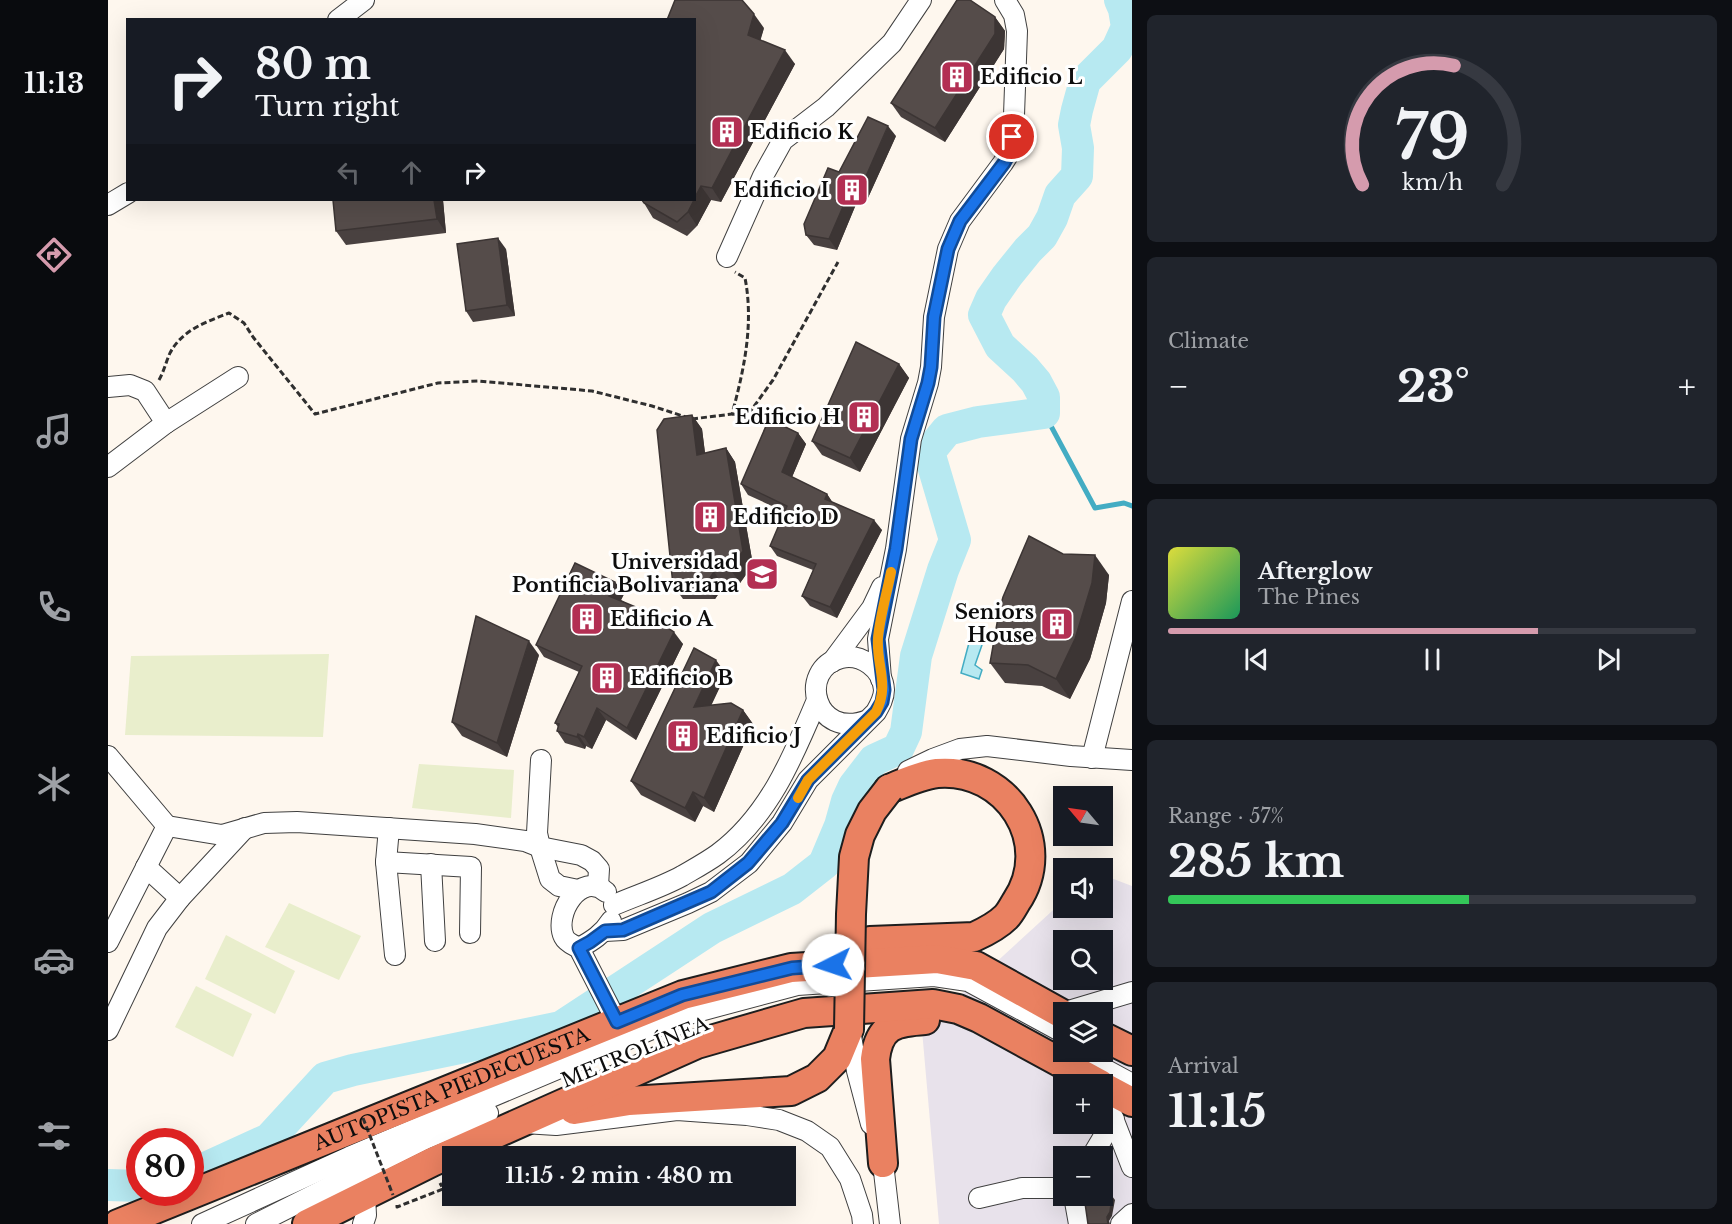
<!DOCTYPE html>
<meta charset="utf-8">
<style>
:root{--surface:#171b24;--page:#20242c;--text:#f1f3f6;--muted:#9ea1a6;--line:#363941;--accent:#d59bad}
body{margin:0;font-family:"Libre Baskerville",serif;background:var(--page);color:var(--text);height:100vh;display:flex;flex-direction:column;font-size:22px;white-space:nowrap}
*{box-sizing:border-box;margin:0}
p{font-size:20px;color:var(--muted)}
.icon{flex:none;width:33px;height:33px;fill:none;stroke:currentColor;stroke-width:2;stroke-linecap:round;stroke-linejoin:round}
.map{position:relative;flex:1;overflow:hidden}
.drawer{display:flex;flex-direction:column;gap:15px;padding:15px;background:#0d0f14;width:600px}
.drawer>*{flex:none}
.top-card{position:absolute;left:18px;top:18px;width:570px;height:183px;border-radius:0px;box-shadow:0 6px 24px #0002;background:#171b24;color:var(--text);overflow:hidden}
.needle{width:39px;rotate:299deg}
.controls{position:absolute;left:945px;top:786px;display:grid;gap:12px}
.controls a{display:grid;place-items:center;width:60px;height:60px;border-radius:0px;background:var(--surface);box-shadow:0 6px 24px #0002;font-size:30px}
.speed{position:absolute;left:18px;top:1128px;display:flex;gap:12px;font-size:30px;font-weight:700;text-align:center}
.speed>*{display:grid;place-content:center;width:78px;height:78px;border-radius:50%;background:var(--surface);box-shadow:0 6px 24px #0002;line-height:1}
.speed .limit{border:9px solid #d22;background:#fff;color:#111}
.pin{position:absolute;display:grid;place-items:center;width:51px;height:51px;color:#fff;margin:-26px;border:3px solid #fff;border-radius:50%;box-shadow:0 2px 6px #0007}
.me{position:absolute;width:66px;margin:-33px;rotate:266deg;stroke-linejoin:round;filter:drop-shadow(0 0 4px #0008)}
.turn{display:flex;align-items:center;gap:21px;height:126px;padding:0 30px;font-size:27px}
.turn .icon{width:78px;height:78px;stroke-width:2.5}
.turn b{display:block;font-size:42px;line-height:51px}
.lanes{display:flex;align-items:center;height:57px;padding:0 30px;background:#0003;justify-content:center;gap:30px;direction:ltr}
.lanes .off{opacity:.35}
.big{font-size:45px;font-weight:700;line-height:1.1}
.drawer .widget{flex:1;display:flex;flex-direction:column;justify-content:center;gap:9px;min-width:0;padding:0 21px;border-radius:9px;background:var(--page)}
.drawer .dial{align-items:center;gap:0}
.dial svg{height:156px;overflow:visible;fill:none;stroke:var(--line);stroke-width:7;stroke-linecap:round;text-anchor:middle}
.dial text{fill:var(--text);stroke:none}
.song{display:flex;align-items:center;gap:18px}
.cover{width:72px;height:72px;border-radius:9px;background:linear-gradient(135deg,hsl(60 70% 55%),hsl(150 70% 35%))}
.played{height:6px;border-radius:3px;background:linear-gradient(90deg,var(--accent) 70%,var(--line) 70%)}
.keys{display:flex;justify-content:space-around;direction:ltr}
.heat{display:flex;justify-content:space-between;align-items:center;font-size:33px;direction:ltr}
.charge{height:9px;border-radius:4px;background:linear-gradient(90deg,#34c759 57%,var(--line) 0)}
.trip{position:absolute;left:334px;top:1146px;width:354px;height:60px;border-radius:0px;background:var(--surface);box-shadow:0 6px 24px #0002;font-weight:700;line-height:60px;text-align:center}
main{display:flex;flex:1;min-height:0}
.dock{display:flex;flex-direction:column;width:108px;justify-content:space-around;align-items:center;background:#090b0e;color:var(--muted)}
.dock .icon{width:42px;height:42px}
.dock .active{color:var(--accent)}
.dock b{font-size:27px;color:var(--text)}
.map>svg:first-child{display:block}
.industrial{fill:#e8e2eb;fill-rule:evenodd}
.pitch{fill:#e9eecc}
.water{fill:#b7e9f1;stroke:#43acc3;stroke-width:1.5}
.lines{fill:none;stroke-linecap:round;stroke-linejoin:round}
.stream{stroke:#43acc3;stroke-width:5}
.river{stroke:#b7e9f1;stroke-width:32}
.minor-casing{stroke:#404040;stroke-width:22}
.highway-casing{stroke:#1e1e1e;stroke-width:32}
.path{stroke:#2f2f2f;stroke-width:3;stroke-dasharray:6 3;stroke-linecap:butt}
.minor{stroke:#fff;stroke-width:20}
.highway{stroke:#ea8161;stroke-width:28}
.highway-bridge-casing{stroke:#1e1e1e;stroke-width:32;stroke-linecap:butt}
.path-bridge{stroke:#2f2f2f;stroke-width:3;stroke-dasharray:6 3;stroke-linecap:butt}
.highway-bridge{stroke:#ea8161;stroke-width:28}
.wall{fill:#494140}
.shaded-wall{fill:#3c3534}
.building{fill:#554c4a;stroke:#3c3534;stroke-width:1.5}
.route-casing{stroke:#114b97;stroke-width:15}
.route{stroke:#1a73e8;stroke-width:10}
.slow{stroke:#f59e0b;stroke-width:10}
.labels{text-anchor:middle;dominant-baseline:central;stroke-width:6;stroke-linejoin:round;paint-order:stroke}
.poi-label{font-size:20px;font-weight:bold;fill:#0d0d0d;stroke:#fff;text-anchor:start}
.street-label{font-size:20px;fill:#0d0d0d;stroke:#fff}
</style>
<main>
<nav class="dock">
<b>11:13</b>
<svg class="icon active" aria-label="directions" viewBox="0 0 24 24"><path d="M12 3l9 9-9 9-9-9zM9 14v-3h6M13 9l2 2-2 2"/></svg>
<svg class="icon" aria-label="music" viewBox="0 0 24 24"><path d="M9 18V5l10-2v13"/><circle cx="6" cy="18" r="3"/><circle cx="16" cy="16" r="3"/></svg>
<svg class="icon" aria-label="phone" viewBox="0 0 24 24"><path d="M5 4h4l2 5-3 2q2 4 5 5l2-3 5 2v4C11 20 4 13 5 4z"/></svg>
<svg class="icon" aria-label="climate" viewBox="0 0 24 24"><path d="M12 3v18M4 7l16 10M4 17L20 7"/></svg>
<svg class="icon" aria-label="car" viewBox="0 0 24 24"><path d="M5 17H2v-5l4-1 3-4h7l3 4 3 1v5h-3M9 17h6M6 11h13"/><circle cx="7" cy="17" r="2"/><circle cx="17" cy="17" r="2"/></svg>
<svg class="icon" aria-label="filters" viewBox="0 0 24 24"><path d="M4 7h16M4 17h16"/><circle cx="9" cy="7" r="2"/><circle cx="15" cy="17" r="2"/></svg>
</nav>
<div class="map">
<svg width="1024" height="1224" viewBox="0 0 1024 1224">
<rect width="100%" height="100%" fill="#fef7ee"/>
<!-- industrial -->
<path class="industrial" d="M995,875L1024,886V1224H831L814,1030L955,901L956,908H994ZM956,940H994V980H956ZM956,1012H994V1052H956ZM956,1084H994V1124H956ZM956,1156H994V1196H956Z"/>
<!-- pitch -->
<g class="pitch">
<path d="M221,654L215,737L17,735L23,656Z"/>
<path d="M311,764L406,770L403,818L304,808Z"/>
<path d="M181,903L253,936L231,980L157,947Z"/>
<path d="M118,935L187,971L167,1014L97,979Z"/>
<path d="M88,986L144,1014L125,1057L67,1027Z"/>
</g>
<!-- water -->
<path class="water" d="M862,639L875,642L867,665L874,670L871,679L853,673Z"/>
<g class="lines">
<!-- stream -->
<path class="stream" d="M936,413L987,508L1016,503L1024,506"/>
<!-- river -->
<g class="river">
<path d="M82,1175L161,1139L217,1078L245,1070L453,1027L604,928L684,889L716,864L732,826L739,801L746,786L766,760L790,749L798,732L808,656L835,570L847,540L821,452L839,430L870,422L936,413V397L928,382L917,369L892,346L876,315L883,299L899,276L920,250L934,236L944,218L952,195L969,176L970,148L966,125L969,110L977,81L1009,49L1019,27L1016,9L1012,0"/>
<path d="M0,1185L32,1186"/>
</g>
<!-- minor casing -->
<g class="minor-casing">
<g id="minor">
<path d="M230,20L256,0"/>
<path d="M0,205L20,193"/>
<path d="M619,257L655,176L675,140L718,107L784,43L813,0"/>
<path d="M0,387L22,385L37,391L58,423L0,467"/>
<path d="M58,423L130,377"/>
<path d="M724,662L764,608L774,587"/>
<path d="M773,679L770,639L788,549L803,439L820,383L823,367L826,317L840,249L852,221L895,163L902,152L906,115L909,31L906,15L897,0"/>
<path d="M0,756L59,826L0,942"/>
<path d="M984,758L1024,601"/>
<path d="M433,760L429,833L432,847L442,879L451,886L470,890"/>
<path d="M800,771L825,759L852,749L879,746L963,756L1024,760"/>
<path d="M59,826L114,835L156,823L189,822L367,834L417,841L432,847L473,855L484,861L491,869L490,886"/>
<path d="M281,828L278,862L287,955"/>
<path d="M278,862L363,867L362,933"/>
<path d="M323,864L327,941"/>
<path d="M38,867L72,898"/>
<path d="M498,892C473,870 445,914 456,937C459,943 466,945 471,948L509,1022"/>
<path d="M506,905C529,895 552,888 574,876C586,869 599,862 610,854C661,816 685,757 709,700"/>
<path d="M497,931L515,930L580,903L603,892L641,863L674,823L700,780L768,712C772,705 776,698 776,690C775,669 753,653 733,658C689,669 706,741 760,720"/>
<path d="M471,948C484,941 495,934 503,921"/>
<path d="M957,1012L1024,992"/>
<path d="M0,1030L49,928L72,898L137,828"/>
<path d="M742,1030L749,1071L763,1124"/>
<path d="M965,1052L1024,1084"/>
<path d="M994,1090L1024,1167"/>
<path d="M416,1123L448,1125L569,1110L639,1115L671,1120L699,1131L722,1147L742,1179L754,1215L755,1224"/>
<path d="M772,1152L775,1163L782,1224"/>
<path d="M984,1156L1006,1119"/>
<path d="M966,1196L971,1224"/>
<path d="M871,1198L914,1188H956"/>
<path d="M94,1224L241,1157L577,1015L689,985L826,976L860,981L956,1033"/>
<path d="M148,1224L317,1139L380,1113"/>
<path d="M255,1224L258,1215L257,1195"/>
<path d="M1013,1224L1024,1214"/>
</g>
</g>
<!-- highway casing -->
<g class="highway-casing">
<g id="highway">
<path d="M720,954L762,941L866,937C877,932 889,926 898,917C902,913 905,907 908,902C948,843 899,767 829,773C812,775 796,783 781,789"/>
<path d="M994,1036L1024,1051"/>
<path d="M994,1086L1024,1102"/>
<path d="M466,1110L521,1101L683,1091L709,1078L729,1058L741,1029"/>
<path d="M775,1163L767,1059C771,1025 787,1022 817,1020"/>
<path id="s1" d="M10,1224L575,995L683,968L829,959L868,966L956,1015"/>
<path d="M199,1224L324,1162L589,1044L696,1013L825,1004L850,1009L871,1018L992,1084"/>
</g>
</g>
<!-- path -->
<g class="path">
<path d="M51,380C56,371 58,362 62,353C74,330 98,322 121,313L136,323L145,337L207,414L330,383L370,381L484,391L544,406L584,419L624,414C636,370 646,324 637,278L627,272"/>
<path d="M624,414L639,416L665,380L730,262"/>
<path d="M289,1205V1207L335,1189L332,1183"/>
</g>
<!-- minor -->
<use href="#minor" class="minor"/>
<!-- highway -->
<use href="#highway" class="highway"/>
<!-- highway-bridge casing -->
<g class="highway-bridge-casing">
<path id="highway-bridge" d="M741,1029L743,914L746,857L752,835L764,811L781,789"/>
</g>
<!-- path-bridge -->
<path class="path-bridge" d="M255,1118L285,1195"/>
<!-- highway-bridge -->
<use href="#highway-bridge" class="highway-bridge"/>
</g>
<!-- wall -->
<g class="wall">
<path d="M887,17L897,31L896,49L837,142L793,117L783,103Z"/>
<path d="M656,28L652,40L687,64L613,202L603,200L589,226L579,236L545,218L536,203Z"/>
<path d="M788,136L759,200L751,197L729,250L706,245L698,235L731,172Z"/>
<path d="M335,200L338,233L238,245L228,231Z"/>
<path d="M398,249L407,316L365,322L358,311Z"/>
<path d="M791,364L801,378L752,472L714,455L704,441Z"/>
<path d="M584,415L594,429L597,453L618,448L627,462L645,565L632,583L616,586L607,599H575L565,585Z"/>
<path d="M690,433L698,444L684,477L719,494L725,503L774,530L729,618L702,606L694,596L705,570L669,556L662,546L677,512L640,495L633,484Z"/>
<path d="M955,554L1001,575L998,603L982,659L962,699L934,686L897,683L882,663Z"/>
<path d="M507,582L516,594L513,600L538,614L575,644L528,740L498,720L484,749L478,746L477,749L457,743L449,731L450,727L447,723L471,672L436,657L428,645Z"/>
<path d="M431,655L399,757L354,736L344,722Z"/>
<path d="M618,674L603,705L635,710L645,724L606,812L595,806L587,822L533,795L523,781Z"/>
</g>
<!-- shaded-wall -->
<g class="shaded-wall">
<path d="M646,14L656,28L650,49L640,35Z"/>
<path d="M887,17L897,31L896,49L837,142L827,128Z"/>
<path d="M677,50L687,64L613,202L604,188Z"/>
<path d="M780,126L788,136L759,200L752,190Z"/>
<path d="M593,186L603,200L589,226L580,212Z"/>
<path d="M744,186L751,197L729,250L721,239Z"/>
<path d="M326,200H335L338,233L329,219Z"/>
<path d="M390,238L398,249L407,316L399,305Z"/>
<path d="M791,364L801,378L752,472L742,458Z"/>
<path d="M584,415L594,429L599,469L589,455Z"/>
<path d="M690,433L698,444L682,482L674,472Z"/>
<path d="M618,448L627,462L645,565L632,583L622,569Z"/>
<path d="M719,494L726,505L717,499Z"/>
<path d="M766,520L774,530L729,618L722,607Z"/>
<path d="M987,555L1001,575L998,603L982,659L962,699L948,679Z"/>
<path d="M606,572L616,586L607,599L597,585Z"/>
<path d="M507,582L516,594L509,608L501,596Z"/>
<path d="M566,632L575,644L528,740L519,728Z"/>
<path d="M421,641L431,655L399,757L389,743Z"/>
<path d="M608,660L618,674L596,721L586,707Z"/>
<path d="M489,708L498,720L484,749L476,737Z"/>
<path d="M635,710L645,724L606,812L596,798Z"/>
<path d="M470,734L478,746L477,749L469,737Z"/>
<path d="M585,792L595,806L587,822L577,808Z"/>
<path d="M1004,1196L1007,1200L1004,1216L1001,1221L1002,1224H1000L999,1217Z"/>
</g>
<!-- building -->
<g class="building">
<path d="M567,0H634L646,14L640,35L677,50L604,188L593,186L586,199V20H559Z"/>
<path d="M849,0H862L887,17V34L827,128L783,103Z"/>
<path d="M760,117L780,126L752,190L744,186L721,239L698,235L696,224L720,168L731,172Z"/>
<path d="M225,200H326L329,219L228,231Z"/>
<path d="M534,200H586L580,212L569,222L536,203Z"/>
<path d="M390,238L399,305L358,311L349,244Z"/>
<path d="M748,342L791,364L742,458L704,441Z"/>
<path d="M584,415L589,455L618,448L635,551L622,569L606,572L597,585H565L549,430L556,419Z"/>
<path d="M661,419L690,433L674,472L719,494L717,499L766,520L722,607L694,596L708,564L662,546L679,506L633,484Z"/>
<path d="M921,536L955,554L987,555L984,583L967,639L948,679L920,665L882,663L891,612L895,597Z"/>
<path d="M467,563L507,582L501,596L535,610L534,611L566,632L519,728L489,708L476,737L470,734L469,737L449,731L451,724L447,723L474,666L428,645Z"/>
<path d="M368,616L421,641L389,743L344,722Z"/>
<path d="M586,648L608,660L586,707L623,703L635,710L596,798L585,792L577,808L523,781Z"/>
<path d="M994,1195L1004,1196L1002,1212L999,1217L1000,1224H980L976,1196Z"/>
</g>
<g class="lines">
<!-- route casing -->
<g class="route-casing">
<path id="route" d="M725,965L684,968L574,995L509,1022L471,948L482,942L497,931L515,930L603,892L640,863L674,823L700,780L768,712L774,702L776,690L770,639L788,549L803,439L820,383L823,367L826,317L840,249L852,221L896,163L902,152L904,137"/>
</g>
<!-- route -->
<use href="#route" class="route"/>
<!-- slow -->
<path class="slow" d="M690,798L700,780L768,712C782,685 768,665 770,638C772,616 779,593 783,572"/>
</g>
<!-- icons -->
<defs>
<g id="building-square" transform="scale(1.725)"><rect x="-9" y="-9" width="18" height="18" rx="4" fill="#b32f53" stroke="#fff"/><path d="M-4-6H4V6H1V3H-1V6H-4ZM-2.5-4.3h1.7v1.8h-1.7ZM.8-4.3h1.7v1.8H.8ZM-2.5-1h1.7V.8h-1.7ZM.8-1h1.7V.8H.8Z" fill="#fff"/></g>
<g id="university-square" transform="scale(1.725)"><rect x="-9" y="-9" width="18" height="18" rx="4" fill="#b32f53" stroke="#fff"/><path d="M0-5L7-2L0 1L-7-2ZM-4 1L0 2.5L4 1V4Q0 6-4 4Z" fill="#fff"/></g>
</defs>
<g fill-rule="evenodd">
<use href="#building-square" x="849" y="77"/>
<use href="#building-square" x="619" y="132"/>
<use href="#building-square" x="744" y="190"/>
<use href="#building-square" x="756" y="417"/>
<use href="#building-square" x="602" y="517"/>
<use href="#university-square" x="654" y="574"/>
<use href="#building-square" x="479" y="619"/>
<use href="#building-square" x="949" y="624"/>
<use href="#building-square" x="499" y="678"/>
<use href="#building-square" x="575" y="736"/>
</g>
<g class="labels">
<!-- poi labels -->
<g class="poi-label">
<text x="872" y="77">Edificio L</text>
<text x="642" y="132">Edificio K</text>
<text x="721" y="190" text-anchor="end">Edificio I</text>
<text x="733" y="417" text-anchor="end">Edificio H</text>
<text x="625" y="517">Edificio D</text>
<text x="631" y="562" text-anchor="end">Universidad<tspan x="631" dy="23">Pontificia Bolivariana</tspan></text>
<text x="926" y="612" text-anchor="end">Seniors<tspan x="926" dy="23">House</tspan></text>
<text x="502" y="619">Edificio A</text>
<text x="522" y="678">Edificio B</text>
<text x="598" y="736">Edificio J</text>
</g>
<!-- street labels -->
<g class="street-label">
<text transform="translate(527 1052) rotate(-22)">METROLÍNEA</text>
<text stroke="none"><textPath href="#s1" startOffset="360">AUTOPISTA PIEDECUESTA</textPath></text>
</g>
</g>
</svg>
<div class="controls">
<a><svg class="needle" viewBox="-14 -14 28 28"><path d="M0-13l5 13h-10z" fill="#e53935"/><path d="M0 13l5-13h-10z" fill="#9ea1a6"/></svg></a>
<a><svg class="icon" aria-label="sound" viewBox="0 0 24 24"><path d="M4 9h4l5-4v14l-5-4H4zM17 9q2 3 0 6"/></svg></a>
<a><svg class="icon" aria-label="search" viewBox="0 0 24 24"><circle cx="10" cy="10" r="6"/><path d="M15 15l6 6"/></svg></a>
<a><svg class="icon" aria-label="layers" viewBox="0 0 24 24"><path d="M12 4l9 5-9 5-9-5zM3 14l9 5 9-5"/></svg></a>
<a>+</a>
<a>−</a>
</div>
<div class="speed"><div class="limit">80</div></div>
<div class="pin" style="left:904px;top:137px;background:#d93025"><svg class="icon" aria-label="arrive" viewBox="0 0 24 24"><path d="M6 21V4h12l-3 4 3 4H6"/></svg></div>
<svg class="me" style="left:725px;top:965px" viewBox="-20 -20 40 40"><circle r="19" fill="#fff"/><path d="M0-13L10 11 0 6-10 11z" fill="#1a73e8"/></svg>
<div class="trip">11:15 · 2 min · 480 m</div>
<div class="top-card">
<div class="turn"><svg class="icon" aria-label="right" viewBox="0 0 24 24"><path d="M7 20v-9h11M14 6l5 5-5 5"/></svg><div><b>80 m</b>Turn right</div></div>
<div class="lanes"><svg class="icon off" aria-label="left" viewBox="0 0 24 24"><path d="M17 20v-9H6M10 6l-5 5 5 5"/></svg><svg class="icon off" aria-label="ahead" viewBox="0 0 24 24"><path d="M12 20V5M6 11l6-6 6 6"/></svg><svg class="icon" aria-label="right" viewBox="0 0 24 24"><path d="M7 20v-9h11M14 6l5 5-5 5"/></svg></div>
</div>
</div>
<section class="drawer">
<div class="widget dial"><svg viewBox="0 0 100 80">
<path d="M14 69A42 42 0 1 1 86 69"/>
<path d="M14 69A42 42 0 0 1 61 8" stroke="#d59bad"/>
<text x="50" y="56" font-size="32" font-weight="700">79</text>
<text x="50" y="72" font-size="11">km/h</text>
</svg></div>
<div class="widget"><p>Climate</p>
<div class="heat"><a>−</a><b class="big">23°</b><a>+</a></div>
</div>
<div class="widget">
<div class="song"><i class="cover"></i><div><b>Afterglow</b><p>The Pines</p></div></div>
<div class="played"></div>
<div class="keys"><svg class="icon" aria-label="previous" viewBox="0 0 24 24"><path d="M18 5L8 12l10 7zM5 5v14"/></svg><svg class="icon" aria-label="pause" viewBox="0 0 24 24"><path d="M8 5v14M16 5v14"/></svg><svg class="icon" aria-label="next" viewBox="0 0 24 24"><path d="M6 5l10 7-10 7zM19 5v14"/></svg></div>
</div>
<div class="widget"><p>Range · 57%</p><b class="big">285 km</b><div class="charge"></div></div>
<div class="widget"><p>Arrival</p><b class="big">11:15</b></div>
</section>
</main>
